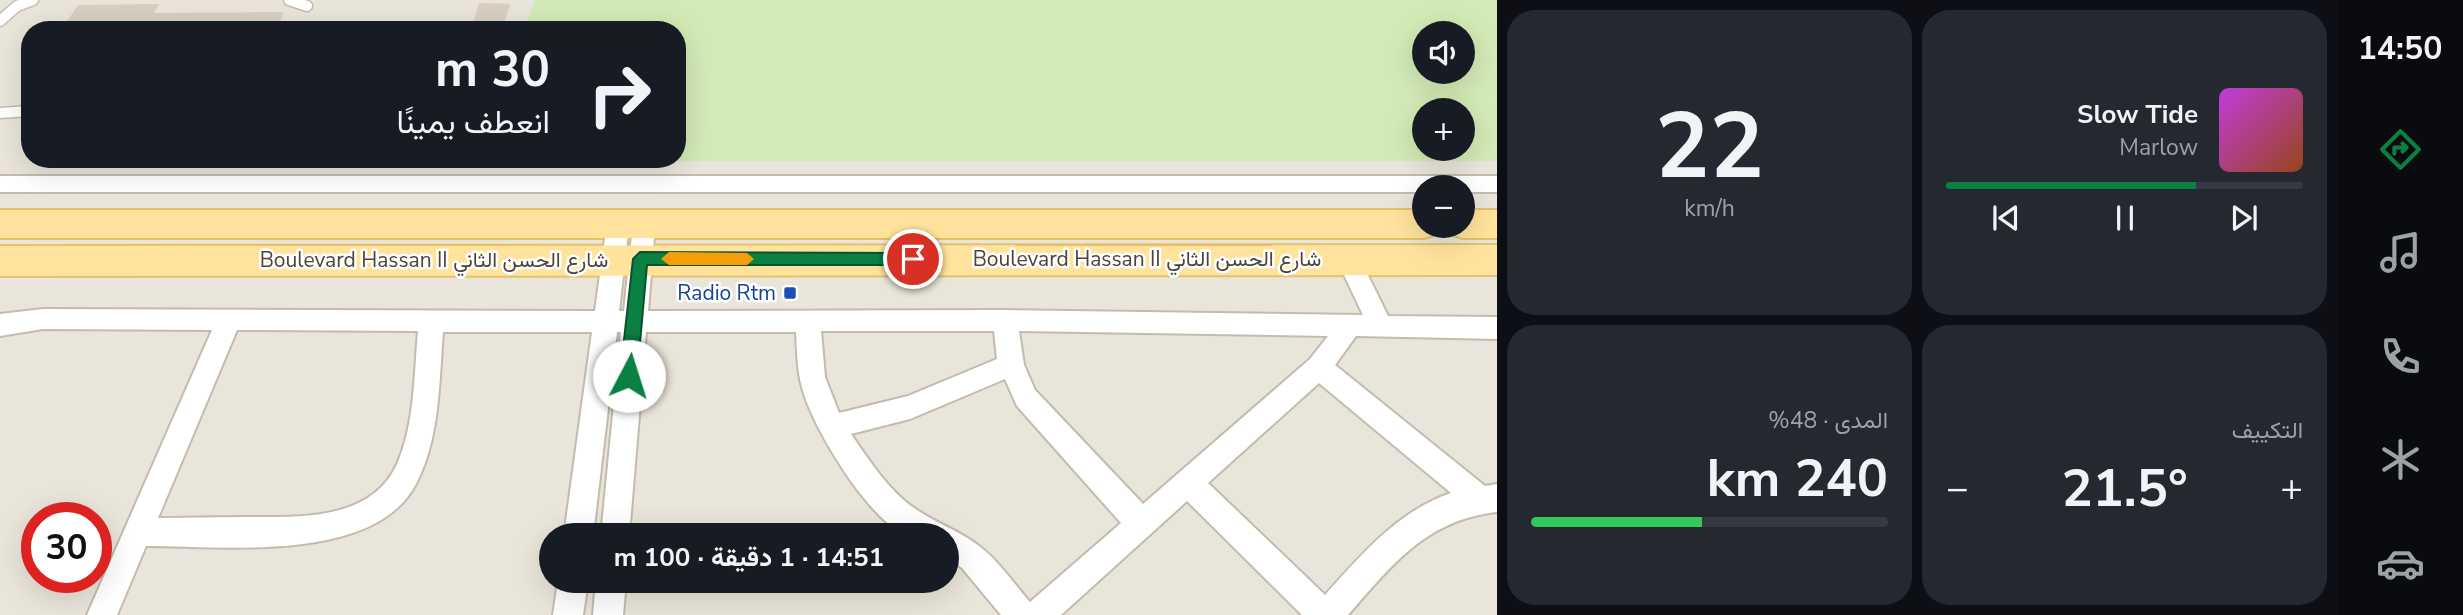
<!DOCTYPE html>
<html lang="ar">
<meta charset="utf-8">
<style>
:root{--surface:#171b24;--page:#242831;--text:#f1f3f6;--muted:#9ea1a6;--line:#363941;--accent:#0b8043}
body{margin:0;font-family:"Nunito Sans",Vazirmatn,sans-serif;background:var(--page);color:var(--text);direction:rtl;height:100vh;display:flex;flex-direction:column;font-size:26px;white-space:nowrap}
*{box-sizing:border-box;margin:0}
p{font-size:23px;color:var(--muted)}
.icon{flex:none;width:38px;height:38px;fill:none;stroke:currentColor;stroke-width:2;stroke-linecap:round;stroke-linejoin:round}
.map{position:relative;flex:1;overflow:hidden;direction:ltr}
.details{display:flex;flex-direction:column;gap:10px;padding:10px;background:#0d0f14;width:840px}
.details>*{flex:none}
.guide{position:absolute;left:21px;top:21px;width:665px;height:147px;border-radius:28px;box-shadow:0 7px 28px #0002;direction:rtl;background:#171b24;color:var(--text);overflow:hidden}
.tools{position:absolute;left:1412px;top:21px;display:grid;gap:14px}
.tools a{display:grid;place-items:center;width:63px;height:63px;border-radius:50%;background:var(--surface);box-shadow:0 7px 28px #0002;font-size:35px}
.speed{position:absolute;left:21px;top:502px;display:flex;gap:14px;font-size:35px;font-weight:700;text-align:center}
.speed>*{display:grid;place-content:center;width:91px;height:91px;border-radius:50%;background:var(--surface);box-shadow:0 7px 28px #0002;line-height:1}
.speed .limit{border:10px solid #d22;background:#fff;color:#111}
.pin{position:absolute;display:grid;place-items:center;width:60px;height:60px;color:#fff;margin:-30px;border:4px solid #fff;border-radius:50%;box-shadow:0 2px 7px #0007}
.me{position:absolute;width:77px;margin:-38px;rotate:5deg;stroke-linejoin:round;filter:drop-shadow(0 0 5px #0008)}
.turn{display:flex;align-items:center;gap:24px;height:147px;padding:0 21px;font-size:32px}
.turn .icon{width:91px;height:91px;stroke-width:2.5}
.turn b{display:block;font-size:49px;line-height:60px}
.big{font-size:52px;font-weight:700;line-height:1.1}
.details .tile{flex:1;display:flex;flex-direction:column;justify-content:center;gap:10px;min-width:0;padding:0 24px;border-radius:28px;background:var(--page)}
.details .dial{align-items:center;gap:0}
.dial b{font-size:91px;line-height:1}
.song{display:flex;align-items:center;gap:21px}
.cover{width:84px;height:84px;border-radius:10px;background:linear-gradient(135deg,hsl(290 70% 55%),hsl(20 70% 35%))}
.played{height:7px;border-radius:4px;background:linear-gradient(90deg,var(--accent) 70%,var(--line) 70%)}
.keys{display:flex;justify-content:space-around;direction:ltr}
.heat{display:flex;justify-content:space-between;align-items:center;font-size:38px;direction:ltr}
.charge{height:10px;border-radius:5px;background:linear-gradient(90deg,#34c759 48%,var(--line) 0)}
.details .tiles{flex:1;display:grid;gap:10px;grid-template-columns:repeat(2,1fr)}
.trip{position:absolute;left:539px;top:523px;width:420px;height:70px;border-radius:35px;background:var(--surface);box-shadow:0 7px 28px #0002;font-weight:700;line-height:70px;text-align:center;direction:rtl}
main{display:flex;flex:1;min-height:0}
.tab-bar{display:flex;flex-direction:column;width:126px;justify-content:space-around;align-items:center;background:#090b0e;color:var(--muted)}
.tab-bar .icon{width:49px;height:49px}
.tab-bar .selected{color:var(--accent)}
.tab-bar b{font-size:32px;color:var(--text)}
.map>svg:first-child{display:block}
.residential{fill:#eae5da;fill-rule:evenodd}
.green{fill:#d2eab5;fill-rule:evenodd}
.building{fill:#d8cfc1}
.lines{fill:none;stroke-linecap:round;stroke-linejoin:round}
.service-casing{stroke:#c2bbae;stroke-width:13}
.minor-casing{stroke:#c2bbae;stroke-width:4}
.primary-casing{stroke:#e6c16a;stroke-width:4}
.service{stroke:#fff;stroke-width:10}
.minor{fill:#fff;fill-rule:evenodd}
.primary{fill:#ffe39c;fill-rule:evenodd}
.route{fill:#0b8043;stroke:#07532c;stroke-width:2}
.slow{fill:#f59e0b}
.transit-dot{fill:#1a4fb4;stroke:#fff;stroke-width:2.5}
.labels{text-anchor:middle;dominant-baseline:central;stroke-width:5;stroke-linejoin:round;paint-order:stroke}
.street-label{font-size:21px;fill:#4b4439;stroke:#fff}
.transit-label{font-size:21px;fill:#164399;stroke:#fff;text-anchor:end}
</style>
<main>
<nav class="tab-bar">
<b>14:50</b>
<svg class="icon selected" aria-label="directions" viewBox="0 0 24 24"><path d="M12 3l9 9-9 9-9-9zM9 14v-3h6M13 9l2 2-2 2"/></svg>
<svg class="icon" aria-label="music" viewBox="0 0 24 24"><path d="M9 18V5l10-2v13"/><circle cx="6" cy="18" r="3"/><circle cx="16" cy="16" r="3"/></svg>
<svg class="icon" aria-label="phone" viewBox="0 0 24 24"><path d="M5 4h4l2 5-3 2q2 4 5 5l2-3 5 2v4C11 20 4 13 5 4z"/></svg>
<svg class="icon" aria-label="climate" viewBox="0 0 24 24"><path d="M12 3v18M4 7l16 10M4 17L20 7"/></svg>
<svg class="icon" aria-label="car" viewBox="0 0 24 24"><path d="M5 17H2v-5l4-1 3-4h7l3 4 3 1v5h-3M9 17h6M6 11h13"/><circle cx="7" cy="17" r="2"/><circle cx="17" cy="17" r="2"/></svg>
</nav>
<section class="details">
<div class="tiles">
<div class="tile">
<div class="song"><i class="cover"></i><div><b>Slow Tide</b><p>Marlow</p></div></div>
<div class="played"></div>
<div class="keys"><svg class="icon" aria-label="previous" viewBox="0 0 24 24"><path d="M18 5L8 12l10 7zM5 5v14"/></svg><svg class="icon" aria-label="pause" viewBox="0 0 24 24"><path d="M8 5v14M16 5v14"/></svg><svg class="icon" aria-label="next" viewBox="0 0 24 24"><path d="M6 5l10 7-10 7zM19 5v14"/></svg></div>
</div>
<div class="tile dial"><b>22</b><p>km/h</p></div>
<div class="tile"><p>التكييف</p>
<div class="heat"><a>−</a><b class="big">21.5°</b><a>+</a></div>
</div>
<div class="tile"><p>المدى · 48%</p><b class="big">240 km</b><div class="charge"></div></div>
</div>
</section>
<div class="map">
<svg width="1497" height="615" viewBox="0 0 1497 615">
<rect width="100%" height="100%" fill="#f6f3ec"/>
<!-- residential -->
<path class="residential" d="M0,0H535L524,30H30V159L1497,161V615H0ZM1424,187H1463V226H1424ZM37,518H96V578H37ZM551,536H947V581H551Z"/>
<!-- green -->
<path class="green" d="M535,0H1497V161H453L454,159H677V30H524ZM1424,33H1463V72H1424ZM1424,110H1463V149H1424Z"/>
<!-- building -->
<g class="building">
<path d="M479,3L510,4L503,27H472Z"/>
<path d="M159,4L154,13L284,12L276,30H61L78,5Z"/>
</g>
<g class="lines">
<!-- service casing -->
<g class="service-casing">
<g id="service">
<path d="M289,0L307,6"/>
<path d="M0,21L17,6L33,0"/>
<path d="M0,113L30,111"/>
</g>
</g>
<!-- minor casing -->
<g class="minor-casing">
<g id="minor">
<path d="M0,176H1497V192H1463V187H1424V192H0Z"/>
<path d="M618,215L626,218L629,224L619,311H624L633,225L636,219L644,216L652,219L655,225L648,311L1005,310L1363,315L1337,260L1341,253L1349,250L1357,253L1388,316L1497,317V339L1356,336L1335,365L1485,486L1497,484V512C1426,520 1393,564 1348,615H1302L1187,501L1061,615H1001L962,568L947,557V536C934,536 915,539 904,534C866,516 814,429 803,391C797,372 797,351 796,332H646L629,536H601L621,332H617L593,536H564L592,332H443C439,382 440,438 416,484C374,564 223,546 146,546L117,615H87L212,330L43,329L0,336V314L43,309L595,311L607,224L610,218ZM237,330L418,331C414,374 415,424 397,464C371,522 296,517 244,517C216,517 187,518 158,518ZM821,331H994L997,359L908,396L839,413L825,377ZM1019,331L1328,336L1310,359L1143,504L1035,390L1024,365ZM1005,379L1017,406L1121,523L1030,602C1014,584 998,560 979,546C959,530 935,523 914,508C888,490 869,460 851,434L910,419ZM1319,383L1451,493C1398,511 1361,555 1325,595L1208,483Z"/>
<path d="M558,581H588L583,615H553Z"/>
<path d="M596,581H626L623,615H593Z"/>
</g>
</g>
<!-- primary casing -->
<g class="primary-casing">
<g id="primary">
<path d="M0,210H1424V226H1441L1437,234L1424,238H0Z"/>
<path d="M1463,210H1497V238H1463L1450,234L1446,226H1463Z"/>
<path d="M1497,245V275L0,276V246Z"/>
</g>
</g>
<!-- service -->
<use href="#service" class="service"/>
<!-- minor -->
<use href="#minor" class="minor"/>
<!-- primary -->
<use href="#primary" class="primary"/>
</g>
<!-- route -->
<path class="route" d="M640,252L913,253L921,259L913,265H647L637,376L635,381L629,383L623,381L620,376L633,259Z"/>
<!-- slow -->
<path class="slow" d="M669,252L747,253L754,259L747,265H669L661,259Z"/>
<!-- markers -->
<rect class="transit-dot" x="783" y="286" width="14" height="14" rx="3.5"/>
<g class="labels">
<!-- street labels -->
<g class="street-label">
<text x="1147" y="259">Boulevard Hassan II شارع الحسن الثاني</text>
<text x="434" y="260">Boulevard Hassan II شارع الحسن الثاني</text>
</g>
<!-- transit labels -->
<g class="transit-label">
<text x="776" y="293">Radio Rtm</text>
</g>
</g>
</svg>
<div class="tools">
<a><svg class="icon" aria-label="sound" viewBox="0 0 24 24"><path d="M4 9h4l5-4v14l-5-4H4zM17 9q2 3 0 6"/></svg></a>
<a>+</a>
<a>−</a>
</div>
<div class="speed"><div class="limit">30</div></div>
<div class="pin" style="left:913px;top:259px;background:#d93025"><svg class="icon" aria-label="arrive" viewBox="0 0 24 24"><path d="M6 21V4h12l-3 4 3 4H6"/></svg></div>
<svg class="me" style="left:629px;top:376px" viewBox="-20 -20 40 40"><circle r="19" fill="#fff"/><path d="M0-13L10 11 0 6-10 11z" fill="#0b8043"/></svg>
<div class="trip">14:51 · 1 دقيقة · 100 m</div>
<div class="guide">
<div class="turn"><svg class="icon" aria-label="right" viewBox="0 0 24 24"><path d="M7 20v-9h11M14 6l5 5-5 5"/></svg><div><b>30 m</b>انعطف يمينًا</div></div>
</div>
</div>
</main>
